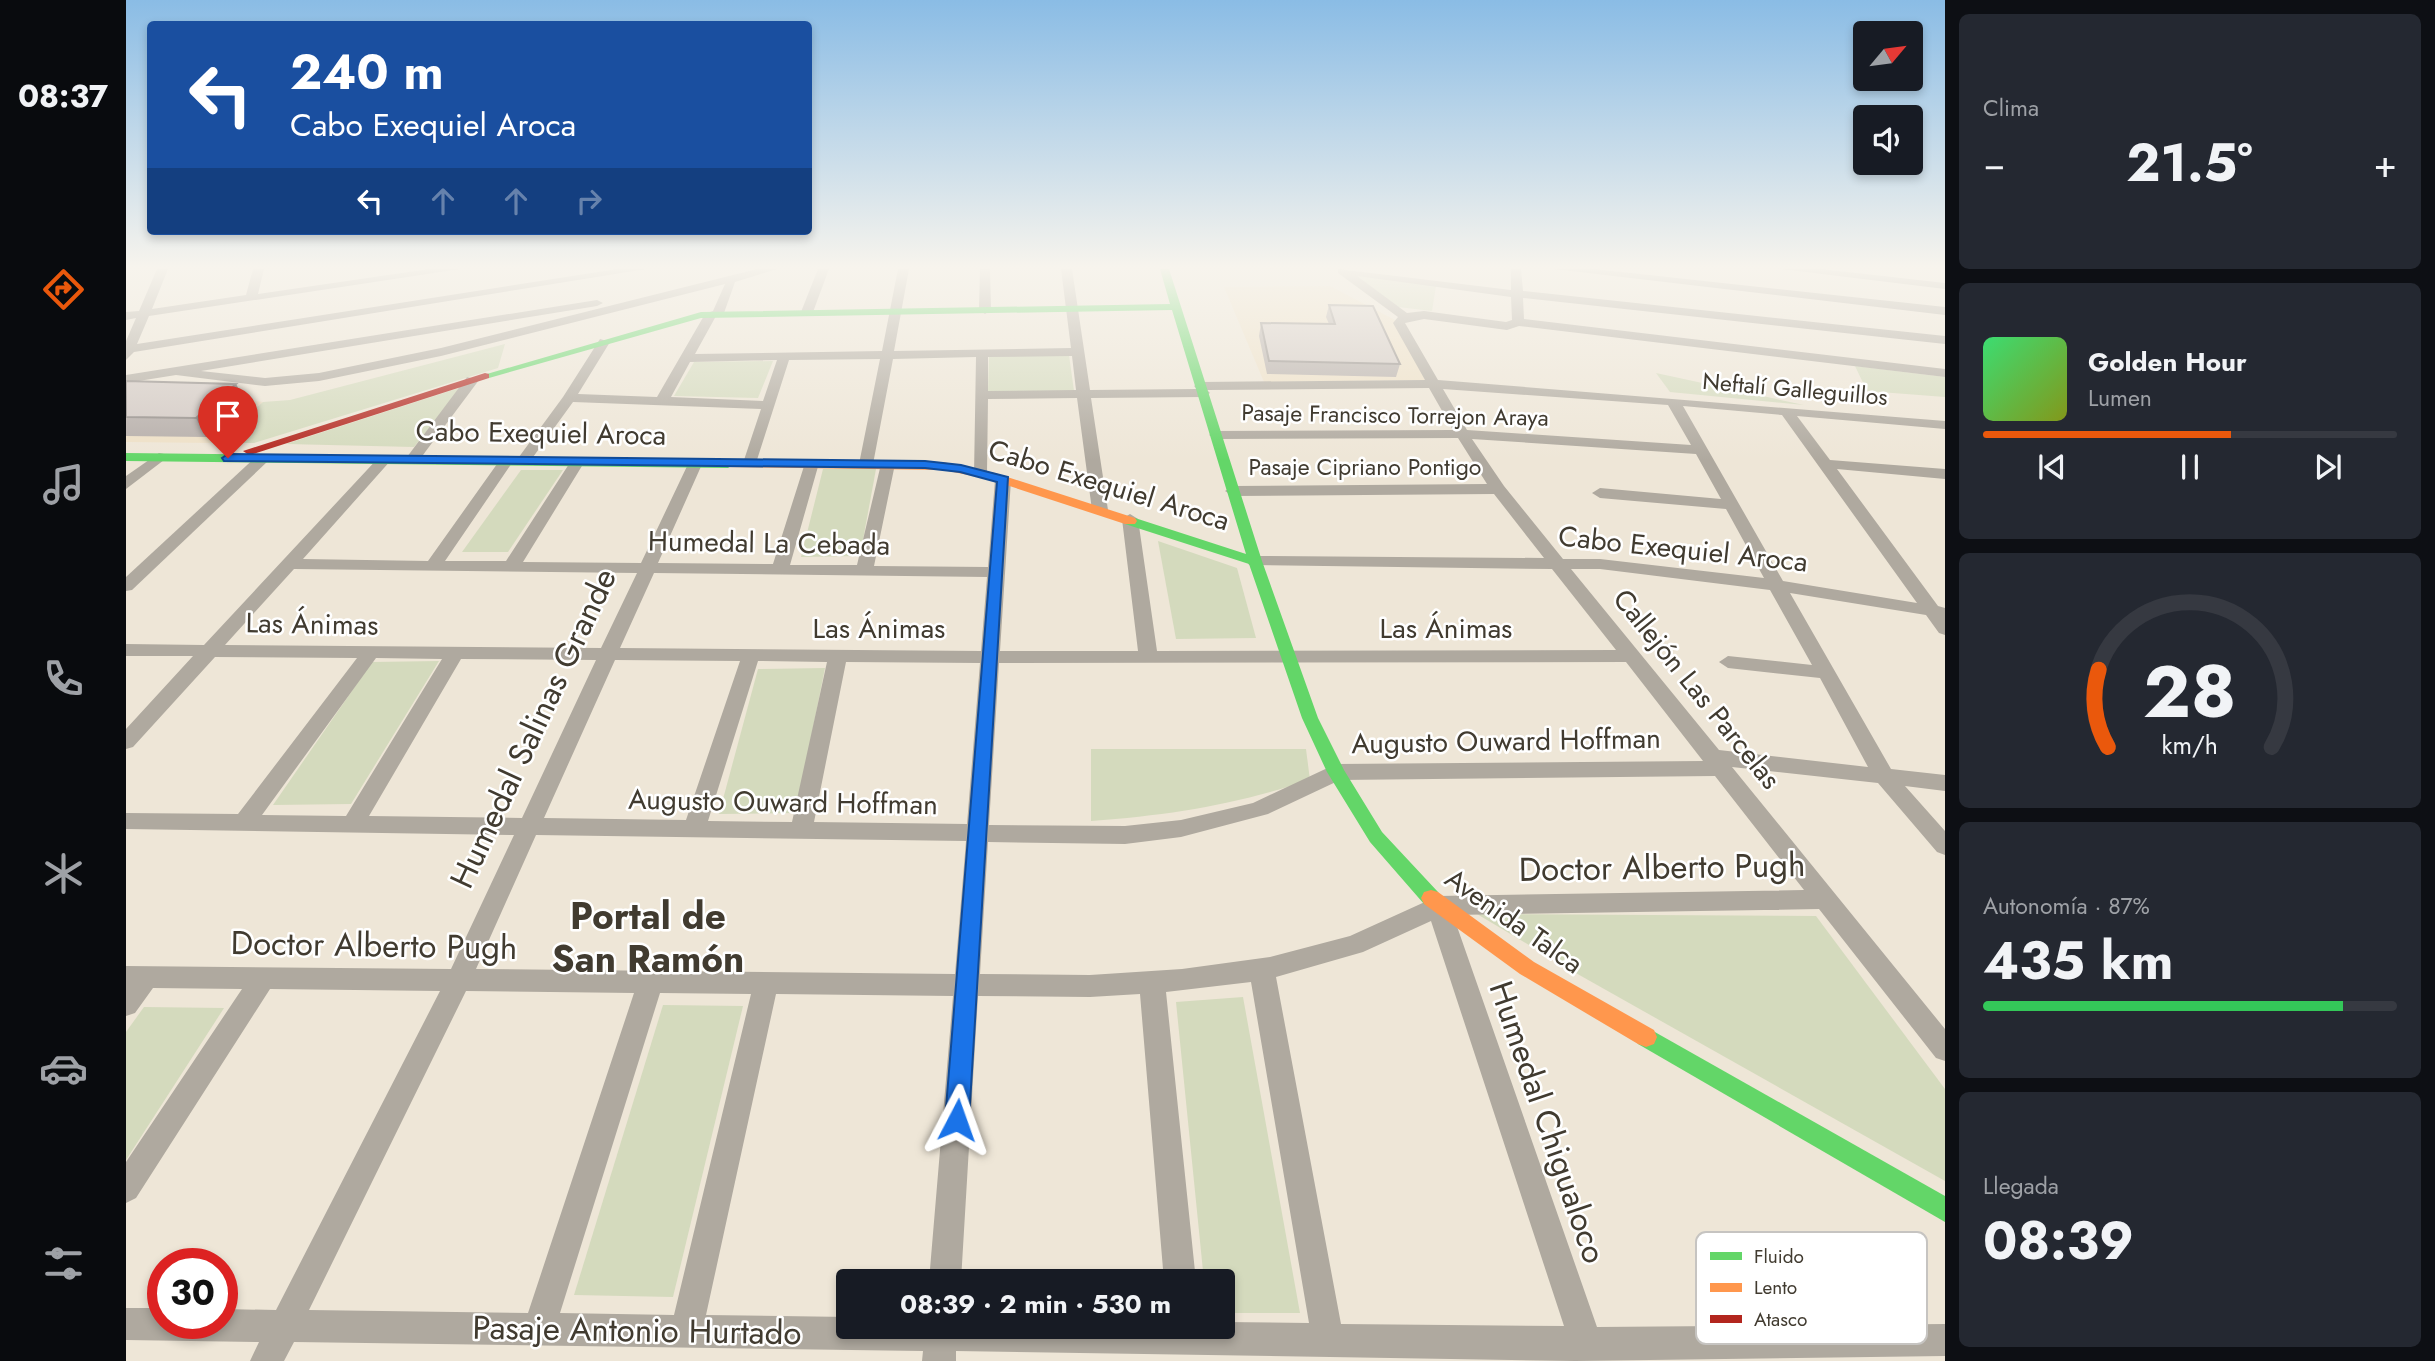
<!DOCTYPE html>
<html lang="es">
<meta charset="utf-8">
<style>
:root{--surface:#171b24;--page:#242831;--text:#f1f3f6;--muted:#9ea1a6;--line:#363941;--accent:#ea580c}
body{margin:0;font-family:Jost,sans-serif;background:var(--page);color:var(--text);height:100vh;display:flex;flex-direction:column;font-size:26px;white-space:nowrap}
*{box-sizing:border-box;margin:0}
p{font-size:23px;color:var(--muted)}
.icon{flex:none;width:38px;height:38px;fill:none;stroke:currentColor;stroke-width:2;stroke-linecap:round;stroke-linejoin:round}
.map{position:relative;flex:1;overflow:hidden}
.sheet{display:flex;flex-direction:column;gap:14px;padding:14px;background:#0d0f14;width:490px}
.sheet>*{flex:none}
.top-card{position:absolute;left:21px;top:21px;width:665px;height:214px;border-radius:7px;box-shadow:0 4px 10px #0003;background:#1a4fa0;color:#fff;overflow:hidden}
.needle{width:46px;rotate:61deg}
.controls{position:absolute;left:1727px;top:21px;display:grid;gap:14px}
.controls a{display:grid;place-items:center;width:70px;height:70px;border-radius:7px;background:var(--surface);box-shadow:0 4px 10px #0003;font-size:35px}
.speed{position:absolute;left:21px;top:1248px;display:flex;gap:14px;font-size:35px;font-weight:700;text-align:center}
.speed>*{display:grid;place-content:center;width:91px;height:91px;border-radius:50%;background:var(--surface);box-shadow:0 4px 10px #0003;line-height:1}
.speed .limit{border:10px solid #d22;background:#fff;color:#111}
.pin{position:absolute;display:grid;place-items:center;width:60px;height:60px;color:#fff;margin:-72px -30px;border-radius:50% 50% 50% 0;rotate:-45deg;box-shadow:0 0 7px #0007}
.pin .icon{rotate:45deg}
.me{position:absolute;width:77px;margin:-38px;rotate:4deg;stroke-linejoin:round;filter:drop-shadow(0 0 5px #0008)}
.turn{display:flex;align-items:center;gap:24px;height:147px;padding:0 28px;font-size:32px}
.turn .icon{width:91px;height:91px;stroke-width:2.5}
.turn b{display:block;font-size:49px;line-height:60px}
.lanes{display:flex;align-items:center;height:66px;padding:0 28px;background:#0003;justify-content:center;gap:35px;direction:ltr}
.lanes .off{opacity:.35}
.big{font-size:52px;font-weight:700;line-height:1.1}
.sheet .card{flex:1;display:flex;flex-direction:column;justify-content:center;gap:10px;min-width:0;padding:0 24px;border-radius:10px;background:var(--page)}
.sheet .dial{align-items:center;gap:0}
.dial svg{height:182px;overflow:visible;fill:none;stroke:var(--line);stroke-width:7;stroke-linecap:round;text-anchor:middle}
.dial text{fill:var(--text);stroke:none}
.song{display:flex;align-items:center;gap:21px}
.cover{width:84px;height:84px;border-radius:10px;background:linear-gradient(135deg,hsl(140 70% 55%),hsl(70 70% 35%))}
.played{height:7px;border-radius:4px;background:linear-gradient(90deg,var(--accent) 60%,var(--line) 60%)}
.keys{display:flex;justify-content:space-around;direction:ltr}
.heat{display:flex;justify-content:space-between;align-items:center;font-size:38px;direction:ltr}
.charge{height:10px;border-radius:5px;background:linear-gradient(90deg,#34c759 87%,var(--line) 0)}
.trip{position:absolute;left:710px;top:1269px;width:399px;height:70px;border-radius:7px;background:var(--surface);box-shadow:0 4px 10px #0003;font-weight:700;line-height:70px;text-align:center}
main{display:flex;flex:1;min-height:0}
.menu{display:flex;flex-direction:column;width:126px;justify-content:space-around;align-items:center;background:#090b0e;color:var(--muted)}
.menu .icon{width:49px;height:49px}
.menu .current{color:var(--accent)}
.menu b{font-size:32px;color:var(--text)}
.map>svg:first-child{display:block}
.built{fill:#eee0c6}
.green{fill:#d4dabd}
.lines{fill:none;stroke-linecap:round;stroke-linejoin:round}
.street{fill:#afa99f;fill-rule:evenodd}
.fast{fill:#63d668;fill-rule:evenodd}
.slow{fill:#ff974d;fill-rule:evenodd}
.jam{fill:#b3261e;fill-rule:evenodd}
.wall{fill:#b5ada9}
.shaded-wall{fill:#938d89}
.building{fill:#d2c9c4;stroke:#938d89;stroke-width:2}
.route{fill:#1a73e8;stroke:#114b97;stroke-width:2}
.labels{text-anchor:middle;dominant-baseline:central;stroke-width:5;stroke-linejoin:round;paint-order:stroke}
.far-street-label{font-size:23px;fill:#413b30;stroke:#fff}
.street-label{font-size:28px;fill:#413b30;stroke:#fff}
.near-street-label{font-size:33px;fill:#413b30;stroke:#fff}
.near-neighbourhood-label{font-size:37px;font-weight:bold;fill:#413b30;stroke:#fff}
.key{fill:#fff;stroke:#c6c4c1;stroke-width:2}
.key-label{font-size:19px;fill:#413b30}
</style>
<main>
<nav class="menu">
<b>08:37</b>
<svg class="icon current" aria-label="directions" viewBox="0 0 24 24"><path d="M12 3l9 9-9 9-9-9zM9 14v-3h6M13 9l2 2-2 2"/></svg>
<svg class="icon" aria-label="music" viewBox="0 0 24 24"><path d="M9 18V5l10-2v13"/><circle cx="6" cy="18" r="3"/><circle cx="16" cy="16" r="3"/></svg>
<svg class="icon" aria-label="phone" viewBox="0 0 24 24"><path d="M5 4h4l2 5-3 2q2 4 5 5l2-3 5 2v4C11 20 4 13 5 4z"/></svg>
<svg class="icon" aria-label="climate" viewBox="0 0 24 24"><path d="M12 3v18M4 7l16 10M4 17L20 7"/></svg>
<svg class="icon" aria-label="car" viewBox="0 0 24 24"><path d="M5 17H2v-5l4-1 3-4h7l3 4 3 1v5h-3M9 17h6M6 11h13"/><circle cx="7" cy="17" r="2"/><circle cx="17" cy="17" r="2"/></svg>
<svg class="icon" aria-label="filters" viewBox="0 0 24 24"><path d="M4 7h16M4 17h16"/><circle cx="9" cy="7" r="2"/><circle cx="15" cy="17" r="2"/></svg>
</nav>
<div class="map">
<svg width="1819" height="1361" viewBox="0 0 1819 1361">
<rect width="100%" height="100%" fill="#eee6d7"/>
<!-- built -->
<g class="built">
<path d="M1204,286L1269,320L1299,380L1138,382L1098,287Z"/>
<path d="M52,391L137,402L90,443L0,442V397Z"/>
</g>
<!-- green -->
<g class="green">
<path d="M1227,275L1310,286L1306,311L1272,307Z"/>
<path d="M379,344L372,368L128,443H90L137,402L164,400Z"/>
<path d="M943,355L948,391L862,392L863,356Z"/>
<path d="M647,361L632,398L548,396L568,362Z"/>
<path d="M1729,366L1819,377V397L1741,391Z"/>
<path d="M1530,373L1678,405L1544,392Z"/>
<path d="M336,387L288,447L160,444Z"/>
<path d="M697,469H750L734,556L675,557Z"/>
<path d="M395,470H437L382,552H336Z"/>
<path d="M1032,541L1111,568L1130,638L1050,639Z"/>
<path d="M313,661L225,804L147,805L246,662Z"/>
<path d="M699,668L670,813L593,814L632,669Z"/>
<path d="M965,749H1180L1184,780C1107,805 1045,815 965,821Z"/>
<path d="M1351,914L1690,916L1819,1089V1181L1448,972Z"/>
<path d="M1117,997L1174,1313H1097V1281H1078L1050,1002Z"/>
<path d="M537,1005L617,1006L547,1297L448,1295Z"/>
<path d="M18,1007L98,1008L0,1160V1032Z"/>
</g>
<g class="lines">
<!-- street -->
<g class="street">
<path d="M31,269H42L26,309L120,295L127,269H138L132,294L303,269H334L23,316L11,344L491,269H520L8,352L0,360V341L10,318L0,320V312L13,311Z"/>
<path d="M631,269H651L609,282L598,313L590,316L569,354L756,351L772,269H783L768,351L945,348L935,269H946L964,390L1071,389L1068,386L1075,382L1299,380L1267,323L1272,317L1212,273V269L1385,290V269H1395L1397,291L1819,336V344L1397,298L1398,319L1819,369V377L1393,326L1381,330L1298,319L1279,323L1312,380L1819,421V429L1671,416L1704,460L1819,469V479L1711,469L1812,606L1819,608V635L1813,633L1800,615L1664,593L1765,769L1819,775V791L1779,786L1819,831V855L1811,852L1752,783L1606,767L1819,1029V1061L1810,1058L1693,909L1327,915L1471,1327L1819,1324V1356L1449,1361L830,1351V1361H796L797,1351L168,1342L158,1361H124L133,1342L0,1340V1308H37V1323H96V1309L150,1310L314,991L144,989L10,1198L0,1203V1162L116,989L27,988L9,1013L0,1016V966L325,969L388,835L0,829V813L112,814L231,658L89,657L7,747L0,749V729L67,656H0V644L78,645L254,456H264L266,459L177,559L302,561L376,457L381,456L388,460L319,561H380L445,461L452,457L459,461L397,562L515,563L563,462L570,458L577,462L532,563L647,564L679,463L686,459L693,463L664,565H731L755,464L762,460L769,464L748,566L862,567L869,480L877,475L885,480L874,651H1012L996,519L1004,514L1012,519L1031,651L1490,650L1426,569L1123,565L1121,561L1123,557L1129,556L1418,558L1368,494L1107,496L1099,491L1107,486L1361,484L1332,438L1090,439L1083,435L1090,431L1327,430L1303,388L1081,390L1084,393L1077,397L965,398L982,510L974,515L966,510L951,398L862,399L861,472L853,477L848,475L850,357L767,359L747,464L740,468L733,464L754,359L663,360L629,466L624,467L617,463L635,409L447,402L402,464H392L390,461L437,397L474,339L484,342L452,394L531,397L579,314L587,311L599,284L315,356L193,381L139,386L50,375L0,383V375L471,300L477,303L471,306L75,371L139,378L193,373L315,348ZM1231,276L1385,297L1386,320L1380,322L1298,311L1281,313ZM946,356L950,390L862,391V357ZM651,360L637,401L545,397L564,362ZM1317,389L1542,405L1565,445L1341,430ZM1557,406L1656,415L1791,603L1657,581ZM1346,439L1570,454L1595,499L1474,488L1466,493L1474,498L1600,509L1638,578L1474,559H1437L1378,486ZM168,569L511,573L475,648L99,645ZM1445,569H1474L1644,590L1686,665L1602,656L1593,662L1602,668L1694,678L1742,767L1593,750ZM528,573L861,577L855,651L494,648ZM250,658L316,659L220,816L136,815ZM335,659L470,660L396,818L243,816ZM489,660L614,661L560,820L418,818ZM632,661L701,662L666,822L582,821ZM720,662L854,663L841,824L688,822ZM1500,662L1577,761L1210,764L1127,803L1055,820L999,826L863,825L873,663ZM1589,776L1678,890L1312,896L1224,936L1144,957L1056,969L964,975L854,974L862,842L999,844L1055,837L1142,814L1214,780ZM410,835L840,841L829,974L350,969ZM1305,921L1438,1326L1215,1324L1150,977L1237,952ZM1125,982L1183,1323L1097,1322V1326H723V1317L580,1315L650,994L827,996L803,1281H835L852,996L964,997L1014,994L1038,1281H1070L1040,992ZM340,991L508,993L402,1313L183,1310ZM534,993L625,994L548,1315L434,1313Z"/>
<path d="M692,269H703L687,312L677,314L675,312Z"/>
<path d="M854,269H864L865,310L859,314L853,310Z"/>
<path d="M1428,269H1468L1819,307V315Z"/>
<path d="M1655,269H1695L1819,283V289Z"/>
<path d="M341,377L353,380L291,463H281V457Z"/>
<path d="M33,453L38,454V460L0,489V476Z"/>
<path d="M137,454L142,455V461L6,590L0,591V577L132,455Z"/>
</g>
<!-- fast -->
<g class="fast">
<path d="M1034,269H1043L1136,561L1192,718L1218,770L1256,832L1312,892L1315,898L1312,904L1305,906L1298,904L1244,842L1201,772L1176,718L1123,564L999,524L997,521L999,518H1009L1120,554L1046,310L575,318L363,378L354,376L575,312L1044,304Z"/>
<path d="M0,453L602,460L608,464L602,468L0,461Z"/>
<path d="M1520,1027L1819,1196V1222L1512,1044L1509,1037L1512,1030Z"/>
</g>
<!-- slow -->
<g class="slow">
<path d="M602,460L817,462L869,473L1009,518L1011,521L1009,524H999L862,479L817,470L598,467V461Z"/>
<path d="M1305,890L1312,892L1408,962L1528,1030L1531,1037L1528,1044L1520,1047L1512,1044L1394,974L1298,904L1295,898L1298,892Z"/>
</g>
<!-- jam -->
<path class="jam" d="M359,373L363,374V378L127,454L123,455L117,451Z"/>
</g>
<!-- wall -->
<g class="wall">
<path d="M1203,305L1274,364L1270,377L1141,374L1133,336L1135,323L1203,324L1200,317Z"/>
<path d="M0,381L110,384L119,402L80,437L0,436Z"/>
</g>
<!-- shaded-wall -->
<path class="shaded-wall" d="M110,384L119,402L80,437L70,418Z"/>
<!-- building -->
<g class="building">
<path d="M1203,305L1247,306L1274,364L1143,361L1135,323L1209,324Z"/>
<path d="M0,381L110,384L70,418L0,417Z"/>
</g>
<!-- sky -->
<linearGradient id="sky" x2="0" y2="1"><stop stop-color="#8abce5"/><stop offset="0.58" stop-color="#f7f4ed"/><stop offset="1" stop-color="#f7f4ed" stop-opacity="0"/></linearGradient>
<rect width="1819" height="460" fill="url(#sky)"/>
<!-- route -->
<path class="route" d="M102,454L799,461L835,465L882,477L843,1120L839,1128L831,1131L823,1128L819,1120L871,482L834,472L799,468L98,461L96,458Z"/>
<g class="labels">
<!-- far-street labels -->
<g class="far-street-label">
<text transform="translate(1669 389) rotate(5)">Neftalí Galleguillos</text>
<text transform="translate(1269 415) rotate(1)">Pasaje Francisco Torrejon Araya</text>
<text x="1239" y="467">Pasaje Cipriano Pontigo</text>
</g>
<!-- street labels -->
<g class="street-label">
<text transform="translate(415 433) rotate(1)">Cabo Exequiel Aroca</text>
<text transform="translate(983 485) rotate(17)">Cabo Exequiel Aroca</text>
<text transform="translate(643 543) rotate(1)">Humedal La Cebada</text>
<text transform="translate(1557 549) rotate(6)">Cabo Exequiel Aroca</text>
<text transform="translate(186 624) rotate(1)">Las Ánimas</text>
<text x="753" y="628">Las Ánimas</text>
<text x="1320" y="628">Las Ánimas</text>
<text transform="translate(1571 689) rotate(51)">Callejón Las Parcelas</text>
<text transform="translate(1380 741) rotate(-1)">Augusto Ouward Hoffman</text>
<text transform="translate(657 802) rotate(1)">Augusto Ouward Hoffman</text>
<text transform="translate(1388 921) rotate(35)">Avenida Talca</text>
</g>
<!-- near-street labels -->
<g class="near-street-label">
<text transform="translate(407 728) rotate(-65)">Humedal Salinas Grande</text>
<text transform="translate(1536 867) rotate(-1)">Doctor Alberto Pugh</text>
<text transform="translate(248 945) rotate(1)">Doctor Alberto Pugh</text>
<text transform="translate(1422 1122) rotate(71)">Humedal Chigualoco</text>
<text transform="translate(511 1330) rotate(1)">Pasaje Antonio Hurtado</text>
</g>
<!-- near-neighbourhood labels -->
<g class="near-neighbourhood-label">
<text x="522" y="916">Portal de<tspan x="522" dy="43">San Ramón</tspan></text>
</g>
</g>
<!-- legend -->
<rect x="1570" y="1232" width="231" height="112" rx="10" class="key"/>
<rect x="1584" y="1252" width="32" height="8" fill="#63d668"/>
<rect x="1584" y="1283" width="32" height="9" fill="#ff974d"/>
<rect x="1584" y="1315" width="32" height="8" fill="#b3261e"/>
<g class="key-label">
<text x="1628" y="1263">Fluido</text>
<text x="1628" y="1294">Lento</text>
<text x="1628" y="1326">Atasco</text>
</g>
</svg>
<div class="controls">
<a><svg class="needle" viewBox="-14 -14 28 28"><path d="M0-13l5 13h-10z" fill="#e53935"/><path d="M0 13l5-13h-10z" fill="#9ea1a6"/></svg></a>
<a><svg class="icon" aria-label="sound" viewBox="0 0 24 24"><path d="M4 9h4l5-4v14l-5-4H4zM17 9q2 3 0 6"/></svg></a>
</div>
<div class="speed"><div class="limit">30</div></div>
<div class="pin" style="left:102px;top:458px;background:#d93025"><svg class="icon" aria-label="arrive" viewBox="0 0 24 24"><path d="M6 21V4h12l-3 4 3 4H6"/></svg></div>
<svg class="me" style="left:831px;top:1120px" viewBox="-20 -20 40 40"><path d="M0-17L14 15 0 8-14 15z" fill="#1a73e8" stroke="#fff" stroke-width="4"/></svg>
<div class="trip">08:39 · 2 min · 530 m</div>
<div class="top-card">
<div class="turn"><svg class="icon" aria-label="left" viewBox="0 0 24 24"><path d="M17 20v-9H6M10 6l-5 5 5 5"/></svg><div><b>240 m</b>Cabo Exequiel Aroca</div></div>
<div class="lanes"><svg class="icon" aria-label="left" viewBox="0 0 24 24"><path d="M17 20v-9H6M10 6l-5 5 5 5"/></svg><svg class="icon off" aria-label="ahead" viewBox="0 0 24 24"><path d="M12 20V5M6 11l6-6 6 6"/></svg><svg class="icon off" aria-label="ahead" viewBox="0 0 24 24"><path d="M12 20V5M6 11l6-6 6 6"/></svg><svg class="icon off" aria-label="right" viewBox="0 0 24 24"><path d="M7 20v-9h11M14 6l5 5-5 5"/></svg></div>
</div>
</div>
<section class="sheet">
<div class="card"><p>Clima</p>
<div class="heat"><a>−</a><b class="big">21.5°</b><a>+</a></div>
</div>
<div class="card">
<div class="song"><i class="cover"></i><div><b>Golden Hour</b><p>Lumen</p></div></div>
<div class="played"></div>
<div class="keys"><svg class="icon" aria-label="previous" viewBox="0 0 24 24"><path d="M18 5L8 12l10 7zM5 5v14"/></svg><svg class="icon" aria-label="pause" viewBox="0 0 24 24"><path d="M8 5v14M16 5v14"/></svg><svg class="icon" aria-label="next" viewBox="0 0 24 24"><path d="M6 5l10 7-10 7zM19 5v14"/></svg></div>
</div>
<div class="card dial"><svg viewBox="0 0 100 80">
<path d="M14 69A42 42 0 1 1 86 69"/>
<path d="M14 69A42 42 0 0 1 10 35" stroke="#ea580c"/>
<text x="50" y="56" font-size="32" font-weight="700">28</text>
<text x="50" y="72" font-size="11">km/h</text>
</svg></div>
<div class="card"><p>Autonomía · 87%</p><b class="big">435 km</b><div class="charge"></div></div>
<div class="card"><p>Llegada</p><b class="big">08:39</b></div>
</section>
</main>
